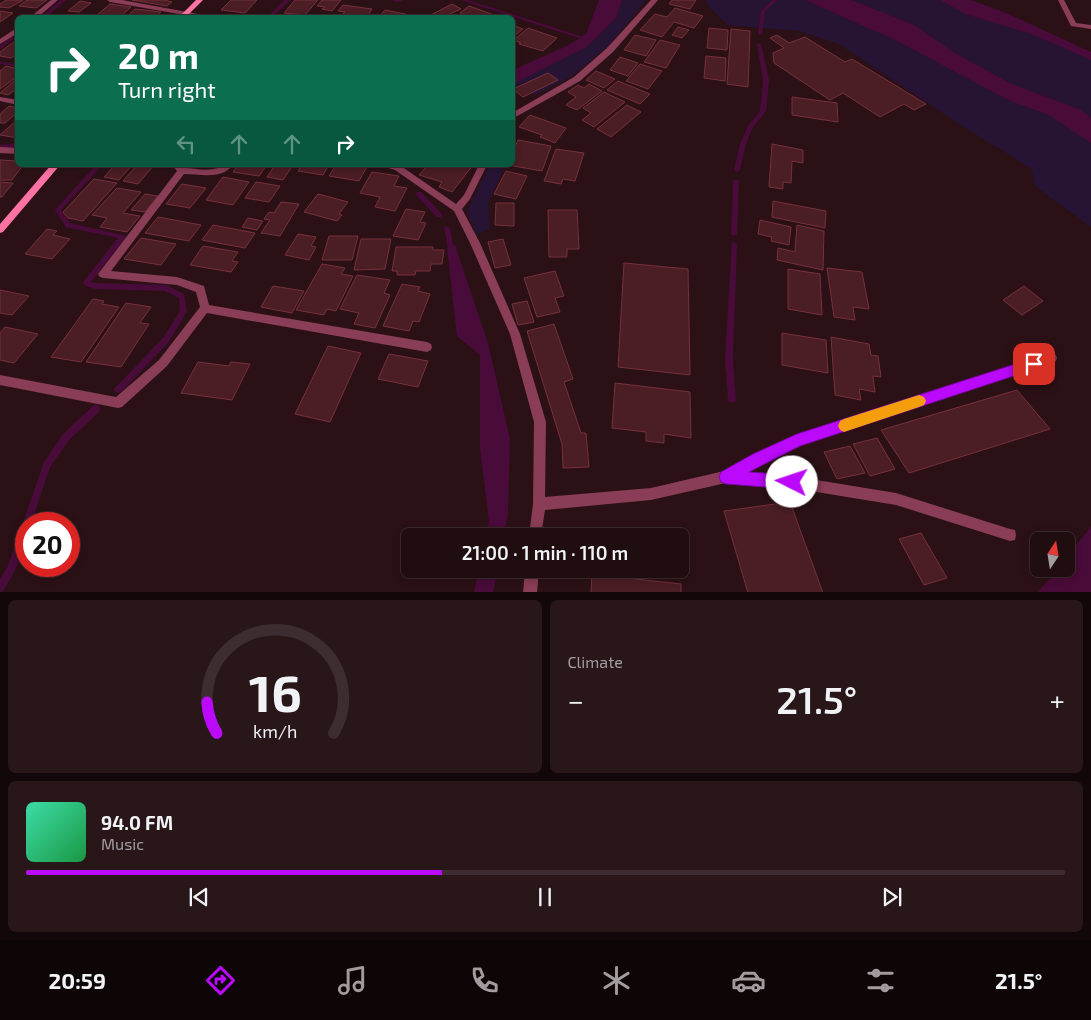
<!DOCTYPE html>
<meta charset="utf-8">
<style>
:root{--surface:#200d10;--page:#281619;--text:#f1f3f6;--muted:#a29c9f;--line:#3d2d30;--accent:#bb09fc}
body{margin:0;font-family:"Exo 2",sans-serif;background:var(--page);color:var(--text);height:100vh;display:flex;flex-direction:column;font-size:19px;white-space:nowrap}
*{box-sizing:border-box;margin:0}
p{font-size:16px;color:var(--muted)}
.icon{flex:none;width:28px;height:28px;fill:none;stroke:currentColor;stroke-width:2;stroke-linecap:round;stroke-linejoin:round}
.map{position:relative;height:592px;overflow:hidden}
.details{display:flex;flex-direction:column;gap:8px;padding:8px;background:#120709;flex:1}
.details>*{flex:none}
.guide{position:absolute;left:15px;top:15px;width:500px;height:152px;border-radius:8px;box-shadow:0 2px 8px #0003,0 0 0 1px var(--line);background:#0b6e4f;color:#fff;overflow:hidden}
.needle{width:32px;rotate:12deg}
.fabs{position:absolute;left:1030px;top:532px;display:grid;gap:10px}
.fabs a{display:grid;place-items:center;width:45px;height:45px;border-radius:8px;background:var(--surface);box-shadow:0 2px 8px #0003,0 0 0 1px var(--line);font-size:25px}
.speed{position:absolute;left:15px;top:512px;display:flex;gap:10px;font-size:25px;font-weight:700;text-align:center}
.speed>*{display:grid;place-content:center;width:65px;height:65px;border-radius:50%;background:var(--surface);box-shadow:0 2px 8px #0003,0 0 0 1px var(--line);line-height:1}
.speed .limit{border:8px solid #d22;background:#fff;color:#111}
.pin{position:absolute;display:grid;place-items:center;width:42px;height:42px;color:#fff;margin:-21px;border-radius:10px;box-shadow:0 2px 8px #0006}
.me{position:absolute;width:55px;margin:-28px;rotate:274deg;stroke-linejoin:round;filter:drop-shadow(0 0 4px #0008)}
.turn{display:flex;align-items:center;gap:18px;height:105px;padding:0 20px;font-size:22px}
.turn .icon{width:65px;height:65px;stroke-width:2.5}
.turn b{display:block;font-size:35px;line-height:42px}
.lanes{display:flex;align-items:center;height:48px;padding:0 20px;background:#0003;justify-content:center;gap:25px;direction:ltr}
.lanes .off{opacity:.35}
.big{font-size:38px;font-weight:600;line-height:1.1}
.details .widget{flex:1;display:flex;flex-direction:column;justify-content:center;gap:8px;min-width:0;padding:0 18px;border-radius:8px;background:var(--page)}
.details .dial{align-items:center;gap:0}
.dial svg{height:130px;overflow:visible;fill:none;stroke:var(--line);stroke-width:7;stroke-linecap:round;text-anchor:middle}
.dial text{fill:var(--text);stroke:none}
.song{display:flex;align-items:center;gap:15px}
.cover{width:60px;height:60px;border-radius:8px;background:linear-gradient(135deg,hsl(160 70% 55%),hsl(140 70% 35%))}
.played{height:5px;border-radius:2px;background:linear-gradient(90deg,var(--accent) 40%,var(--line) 40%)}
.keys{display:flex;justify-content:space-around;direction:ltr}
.heat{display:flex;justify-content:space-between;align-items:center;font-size:28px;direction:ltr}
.details .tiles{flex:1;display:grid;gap:8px;grid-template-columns:1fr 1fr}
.widget:last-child{grid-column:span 2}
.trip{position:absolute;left:401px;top:528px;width:288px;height:50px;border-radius:8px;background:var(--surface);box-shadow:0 2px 8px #0003,0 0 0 1px var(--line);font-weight:600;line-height:50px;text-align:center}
.tabs{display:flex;height:80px;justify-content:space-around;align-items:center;background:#0d0506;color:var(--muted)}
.tabs .icon{width:35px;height:35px}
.tabs .selected{color:var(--accent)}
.tabs b{font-size:22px;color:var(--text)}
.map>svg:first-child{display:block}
.green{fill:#271435}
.water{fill:#490b39}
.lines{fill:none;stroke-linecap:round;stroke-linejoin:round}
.stream{fill:#490b39;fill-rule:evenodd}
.building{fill:#4b1d25;stroke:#77303c}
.service{fill:#893d56;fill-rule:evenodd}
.minor{fill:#893d56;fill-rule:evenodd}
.secondary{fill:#fe73a3;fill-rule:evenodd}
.route{fill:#bb09fc;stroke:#7a06a4}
.slow{fill:#f59e0b}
</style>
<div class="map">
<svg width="1091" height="593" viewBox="0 0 1091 593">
<rect width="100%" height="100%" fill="#2b1116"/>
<!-- green -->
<g class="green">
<path d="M622,0H646L607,47L572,76L536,95L513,88L512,84L587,47L616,18Z"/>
<path d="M706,0H805L895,40L1010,101L1049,115L1091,143V227L1035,186L1032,169L959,124L839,44L799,31L728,25L709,7Z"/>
<path d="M852,0H940L965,14L1031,34L1091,60V118L1081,110L1012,84L955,53L914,25Z"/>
<path d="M490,165H505L488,203L490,229L477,234L467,211Z"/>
</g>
<!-- water -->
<g class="water">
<path d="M599,0H622L616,18L587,47L513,84V70L515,69L569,45L586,34Z"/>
<path d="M805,0H852L914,25L955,53L1012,84L1081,110L1091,118V143L1049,115L1010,101L895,40Z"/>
<path d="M940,0H971L1006,13L1091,52V60L1031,34L965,14Z"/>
<path d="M455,245L488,343L510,439L508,514L504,536H485L489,521L480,448V355L457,336L447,247Z"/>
<path d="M1091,527V592H1038L1058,569H1066V558Z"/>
<path d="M479,569H498L493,592H474Z"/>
</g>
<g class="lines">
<!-- stream -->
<g class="stream">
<path d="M61,0H66L45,18H39Z"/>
<path d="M285,0H290L275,15H271V13Z"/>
<path d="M392,0H403C401,2 394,2 392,0Z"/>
<path d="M461,0H468L583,37L579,38Z"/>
<path d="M773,0H778L765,11L762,34L758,35L761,11Z"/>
<path d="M11,37L15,38L0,49V46Z"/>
<path d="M757,43L761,44L769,80L766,111L753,127L746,144L740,170L737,172L734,170L740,144L748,126L760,111L763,80L757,44Z"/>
<path d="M0,62L18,64V67L0,64Z"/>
<path d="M18,143V147L0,149V145Z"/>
<path d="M96,165H102L61,210L70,223L123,235L126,237L91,282L95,283L166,285L184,294L187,311L169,342L121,392L118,393L115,392L114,390L115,388L163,338L180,311L179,298L165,291L95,289L84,285L83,283L84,281L118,238L66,227L55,210Z"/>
<path d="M407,165H413L411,168L409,169L406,167Z"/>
<path d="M736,179L739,181L737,234L734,236L731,234L733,181Z"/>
<path d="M417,192H421L441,213L442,215L441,217H437L417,196L416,194Z"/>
<path d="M445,226H447L450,228L455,254L452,257L449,254L444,228Z"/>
<path d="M732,242H734L737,244L733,360L736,399L735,402L732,403L729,402L728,399L725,360Z"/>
<path d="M96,405L99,406L100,409L99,412L69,440L50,467L31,524H26C26,550 17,569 3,591L0,593V579L8,566L44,462L63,434L93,406Z"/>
</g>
</g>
<!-- building -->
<g class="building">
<path d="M6,0H23L9,8L0,7V4Z"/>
<path d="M27,0H47L36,8L19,6Z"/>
<path d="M132,0H164L172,2L167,6Z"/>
<path d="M231,0H257L245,13L221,10Z"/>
<path d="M295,0H318L305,15L284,13Z"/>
<path d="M322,0H341L332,11L322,9L325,7L317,6Z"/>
<path d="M672,0H696L690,9L669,4Z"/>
<path d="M80,1L91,3L79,12L68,11Z"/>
<path d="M110,4L131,7L119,18L97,15Z"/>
<path d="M452,4L461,9L450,14L456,18H425Z"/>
<path d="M343,5L372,9L366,18L342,15L345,12L338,11Z"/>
<path d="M469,6L503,18H473L460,13Z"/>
<path d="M675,8L703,16L694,28L674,22L662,37L640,30L655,14L667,17Z"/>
<path d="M135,9L161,12L155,18H125Z"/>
<path d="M385,10L410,15L407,18H378Z"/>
<path d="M0,11L13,13L0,22Z"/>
<path d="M512,25L523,29L512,38Z"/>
<path d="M678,27L689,30L682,38L672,35Z"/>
<path d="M528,28L557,38L543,51L519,44L521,43L514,40Z"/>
<path d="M709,28L728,30L727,50L707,48Z"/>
<path d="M731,29L750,31L748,87L727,84Z"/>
<path d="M635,35L656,40L646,56L624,50Z"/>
<path d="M777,35L789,43L805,37L845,62L852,59L926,104L914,110L904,104L880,117L843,93L830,100L774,63L773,53L784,48L770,38Z"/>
<path d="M18,39V53L11,58L0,56V52Z"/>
<path d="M660,40L680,45L666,68L644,62Z"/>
<path d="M706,56L726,58L725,81L704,78Z"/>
<path d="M620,57L638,63L628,76L610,70Z"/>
<path d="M640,64L662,71L648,89L626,81Z"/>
<path d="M6,66L18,69V76L0,89V71Z"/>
<path d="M596,71L615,79L604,88L586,80Z"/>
<path d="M548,73L558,80L523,97L513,89Z"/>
<path d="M18,78V88L8,95L0,93Z"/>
<path d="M618,81L650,94L640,104L607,90Z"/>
<path d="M589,84L602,91L577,110L566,105L576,97L568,92L578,85L584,88Z"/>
<path d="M604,92L625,102L594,127L582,120L591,113L583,108Z"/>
<path d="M792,97L837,103L838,122L792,115Z"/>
<path d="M627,105L641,112L611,137L597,129Z"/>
<path d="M9,106L18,108V112L5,123H0V114Z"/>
<path d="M530,115L566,128L555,143L540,137L542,135L519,127Z"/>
<path d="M18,119V138L0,135Z"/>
<path d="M518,140L551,146L542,171L508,165H512V154Z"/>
<path d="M772,144L803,150V163L792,161L791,183L783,182V189L769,187Z"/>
<path d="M556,149L584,153L575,181L563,179L561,184L544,181Z"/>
<path d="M0,160L18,161V165H23L12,180H0Z"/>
<path d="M115,165H132L119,180L104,177Z"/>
<path d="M137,165H154L138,184L123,181Z"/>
<path d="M238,165H267L259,176L233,172Z"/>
<path d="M275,165H293L283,180L267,177Z"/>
<path d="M302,165H329L323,175L298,171Z"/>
<path d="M336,165H368L359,181L329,176Z"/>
<path d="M428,165H473L452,192L439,187L442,182L419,175Z"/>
<path d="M506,171L527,176L516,199L494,194Z"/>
<path d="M372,172L399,176L394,186L407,188L395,211L375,207L380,197L360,193Z"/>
<path d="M223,177L249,182L233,205L206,200Z"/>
<path d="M94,179L117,183L83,221L68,218L63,212Z"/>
<path d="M0,182L13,183L2,197H0Z"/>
<path d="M256,182L280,186L269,202L245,198Z"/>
<path d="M182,184L206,188L190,208L166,204Z"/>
<path d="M117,188L141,192L123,213L140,216L127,232L100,227L107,218L92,215Z"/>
<path d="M145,194L158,196L145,212L131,210Z"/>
<path d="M318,194L348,202L339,214L342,215L337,221L304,212Z"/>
<path d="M773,201L826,211L825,228L772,217Z"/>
<path d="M281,202L299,204L280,236L261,233L270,220L264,219L269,212L274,213Z"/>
<path d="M496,203H514V226L495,225Z"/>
<path d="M406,209L425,212L420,222L426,223L418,240L393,236Z"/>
<path d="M548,210H577L579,249H567V257H549Z"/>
<path d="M158,217L201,225L189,241L145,233Z"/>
<path d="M248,218L263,221L257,230L242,227Z"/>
<path d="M760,220L791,227L789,245L771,241L772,237L758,234Z"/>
<path d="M213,225L255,233L245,248L202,240Z"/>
<path d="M797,225L824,231L823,270L777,260L778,248L795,252Z"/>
<path d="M47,229L57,231L53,235L70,239L52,259L25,254Z"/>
<path d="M298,234L316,237L311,246L316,247L309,260L285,255Z"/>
<path d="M329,236H358L352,260H322Z"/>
<path d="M141,238L176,244L161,265L124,259Z"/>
<path d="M361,239H391L385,269L354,270Z"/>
<path d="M503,239L511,265L495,268L488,242Z"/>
<path d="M203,246L238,252L232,261L238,262L231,272L190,265Z"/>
<path d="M396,247H433V250H444L442,264H431L430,271H416L415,275H397V271H392Z"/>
<path d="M624,263L688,269L690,375L618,367Z"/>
<path d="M322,264L345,268L341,274L353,276L336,311L327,309L324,315L296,310Z"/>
<path d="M827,268L862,272L869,309L853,307L855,320L834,317Z"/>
<path d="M788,269L820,274L822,315L788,309Z"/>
<path d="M555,271L564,296L555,298L560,312L537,317L524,278Z"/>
<path d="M357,275L390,280L384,293L390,295L375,328L354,324L359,313L340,309Z"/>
<path d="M402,284L420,287L418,291L430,294L419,322L413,321L409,331L383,326Z"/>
<path d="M273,286L304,291L292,313L261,307Z"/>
<path d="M1024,286L1043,301L1022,315L1003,300Z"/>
<path d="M0,290L29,296L12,315L0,313Z"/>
<path d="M93,299L104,301L102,304L119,307L81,362L51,357Z"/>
<path d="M527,301L534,322L518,325L512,304Z"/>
<path d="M126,303L151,307L140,323L149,324L121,367L86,362Z"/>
<path d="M554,324L573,379L564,382L581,433H586L589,467L563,468L562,444L527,331Z"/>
<path d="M5,327L38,334L14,363L0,360V333Z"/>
<path d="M782,333L826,340L828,373L782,365Z"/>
<path d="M831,337L869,344L871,355L878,356L881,377L873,376L875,392L859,389L861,400L835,395Z"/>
<path d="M328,346L361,353L330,422L295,414Z"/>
<path d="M389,354L428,361L418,387L378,379Z"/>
<path d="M198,362L229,366L231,362L250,364L232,400L181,393Z"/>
<path d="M615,383L690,392L691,438L664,434V443L646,441V432L612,428Z"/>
<path d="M1017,390L1050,429L909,473L881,430Z"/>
<path d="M877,438L895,469L870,476L853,444Z"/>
<path d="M850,446L865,473L837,479L824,452Z"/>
<path d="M790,502L823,593H748L724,511Z"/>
<path d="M921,533L947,578L924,585L899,539Z"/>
<path d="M592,574L681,584V593H591Z"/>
</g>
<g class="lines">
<!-- service -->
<g class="service">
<path d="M0,97L18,100V105L0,101Z"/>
<path d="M726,471L792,476L896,493L1010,529L1015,530L1016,535L1015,540L1010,541L896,505L792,488L726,483L722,481L720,477L722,473Z"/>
</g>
<!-- minor -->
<g class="minor">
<path d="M51,0H58L37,18H29Z"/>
<path d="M107,0H122L220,18H202L110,2Z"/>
<path d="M651,0H658L613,52L580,81L512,119V113L574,77L607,48Z"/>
<path d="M1058,0H1064L1076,23L1091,25V29L1071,26Z"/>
<path d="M18,27V33L0,44V39Z"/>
<path d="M0,147L18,148V154L0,153Z"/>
<path d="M172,165H181L184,168C194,168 204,171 213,169C221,168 225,165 233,165C221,180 201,174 184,174L111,271L177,277L204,286L209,305L427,342L431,344L432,347L431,350L427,352L207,313L167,366L122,407L118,408L0,385V375L116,397L159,360L200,307L196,292L177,285L103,278L100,277L98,274L177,171Z"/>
<path d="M384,165L401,166L456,204L464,195L479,165H487L470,199L462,209L480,243L520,334L546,422L545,497L651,488L724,471L754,455L797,435L1052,353L1056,355L1057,358L1056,361L1052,363L799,446L762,463L726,483L651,500L545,510L541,536H529L533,504L534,422L510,334L470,243L454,211L395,170L385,167Z"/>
<path d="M525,569H539L537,593H523Z"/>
</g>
<!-- secondary -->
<g class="secondary">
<path d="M196,0H203L185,18H178Z"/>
<path d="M51,165H60L3,232L0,233V224Z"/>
</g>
</g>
<!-- route -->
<path class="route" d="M1034,358L1038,360L1040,364L1038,368L800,446L749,472L792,475L797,477L799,482L797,487L792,489L726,484L721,482L719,477L721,472L753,454L797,434Z"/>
<!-- slow -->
<path class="slow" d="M919,395L924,397L926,401L924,405L919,407L844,432L840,430L838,426L840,421L844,419Z"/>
</svg>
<div class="fabs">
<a><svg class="needle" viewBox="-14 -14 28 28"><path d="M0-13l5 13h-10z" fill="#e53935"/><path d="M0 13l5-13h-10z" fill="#a29c9f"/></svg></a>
</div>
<div class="speed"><div class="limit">20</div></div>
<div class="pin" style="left:1034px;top:364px;background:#d93025"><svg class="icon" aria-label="arrive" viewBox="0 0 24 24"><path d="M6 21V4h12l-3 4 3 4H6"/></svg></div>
<svg class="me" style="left:792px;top:482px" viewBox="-20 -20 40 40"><circle r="19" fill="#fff"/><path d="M0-13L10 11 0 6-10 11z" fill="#bb09fc"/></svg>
<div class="trip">21:00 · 1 min · 110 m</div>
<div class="guide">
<div class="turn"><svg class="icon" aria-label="right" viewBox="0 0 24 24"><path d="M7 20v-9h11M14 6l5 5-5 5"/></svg><div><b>20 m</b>Turn right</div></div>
<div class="lanes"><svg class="icon off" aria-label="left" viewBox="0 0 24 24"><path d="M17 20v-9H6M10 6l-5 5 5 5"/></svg><svg class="icon off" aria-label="ahead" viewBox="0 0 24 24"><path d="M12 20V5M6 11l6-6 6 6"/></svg><svg class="icon off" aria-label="ahead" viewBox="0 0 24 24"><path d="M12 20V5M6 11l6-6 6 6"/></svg><svg class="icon" aria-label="right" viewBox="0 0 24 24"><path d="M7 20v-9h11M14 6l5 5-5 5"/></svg></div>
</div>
</div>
<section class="details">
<div class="tiles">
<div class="widget dial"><svg viewBox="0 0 100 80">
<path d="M14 69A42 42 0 1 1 86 69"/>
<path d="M14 69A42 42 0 0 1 8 50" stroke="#bb09fc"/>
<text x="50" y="56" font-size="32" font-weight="700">16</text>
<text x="50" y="72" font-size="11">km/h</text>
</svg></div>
<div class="widget"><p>Climate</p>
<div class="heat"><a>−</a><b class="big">21.5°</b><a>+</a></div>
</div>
<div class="widget">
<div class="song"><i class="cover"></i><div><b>94.0 FM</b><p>Music</p></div></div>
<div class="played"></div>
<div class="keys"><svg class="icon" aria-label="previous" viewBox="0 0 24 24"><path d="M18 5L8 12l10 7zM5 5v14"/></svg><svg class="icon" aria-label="pause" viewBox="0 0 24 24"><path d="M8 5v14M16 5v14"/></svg><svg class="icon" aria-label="next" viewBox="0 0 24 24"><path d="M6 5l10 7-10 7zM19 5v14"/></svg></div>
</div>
</div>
</section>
<nav class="tabs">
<b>20:59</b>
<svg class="icon selected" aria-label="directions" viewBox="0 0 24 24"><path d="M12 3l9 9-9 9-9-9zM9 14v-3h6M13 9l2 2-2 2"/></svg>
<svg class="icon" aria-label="music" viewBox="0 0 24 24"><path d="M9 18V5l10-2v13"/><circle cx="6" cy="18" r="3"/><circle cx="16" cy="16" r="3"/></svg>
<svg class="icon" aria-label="phone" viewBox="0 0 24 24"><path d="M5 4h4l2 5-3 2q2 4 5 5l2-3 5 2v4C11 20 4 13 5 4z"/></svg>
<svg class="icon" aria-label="climate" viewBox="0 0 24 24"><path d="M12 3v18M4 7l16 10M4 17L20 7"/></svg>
<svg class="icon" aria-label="car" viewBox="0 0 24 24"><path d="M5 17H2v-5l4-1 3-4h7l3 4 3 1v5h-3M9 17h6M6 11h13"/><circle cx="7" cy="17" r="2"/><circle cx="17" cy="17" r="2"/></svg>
<svg class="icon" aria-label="filters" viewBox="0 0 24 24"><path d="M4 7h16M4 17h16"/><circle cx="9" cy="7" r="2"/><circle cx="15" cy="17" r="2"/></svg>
<b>21.5°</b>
</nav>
